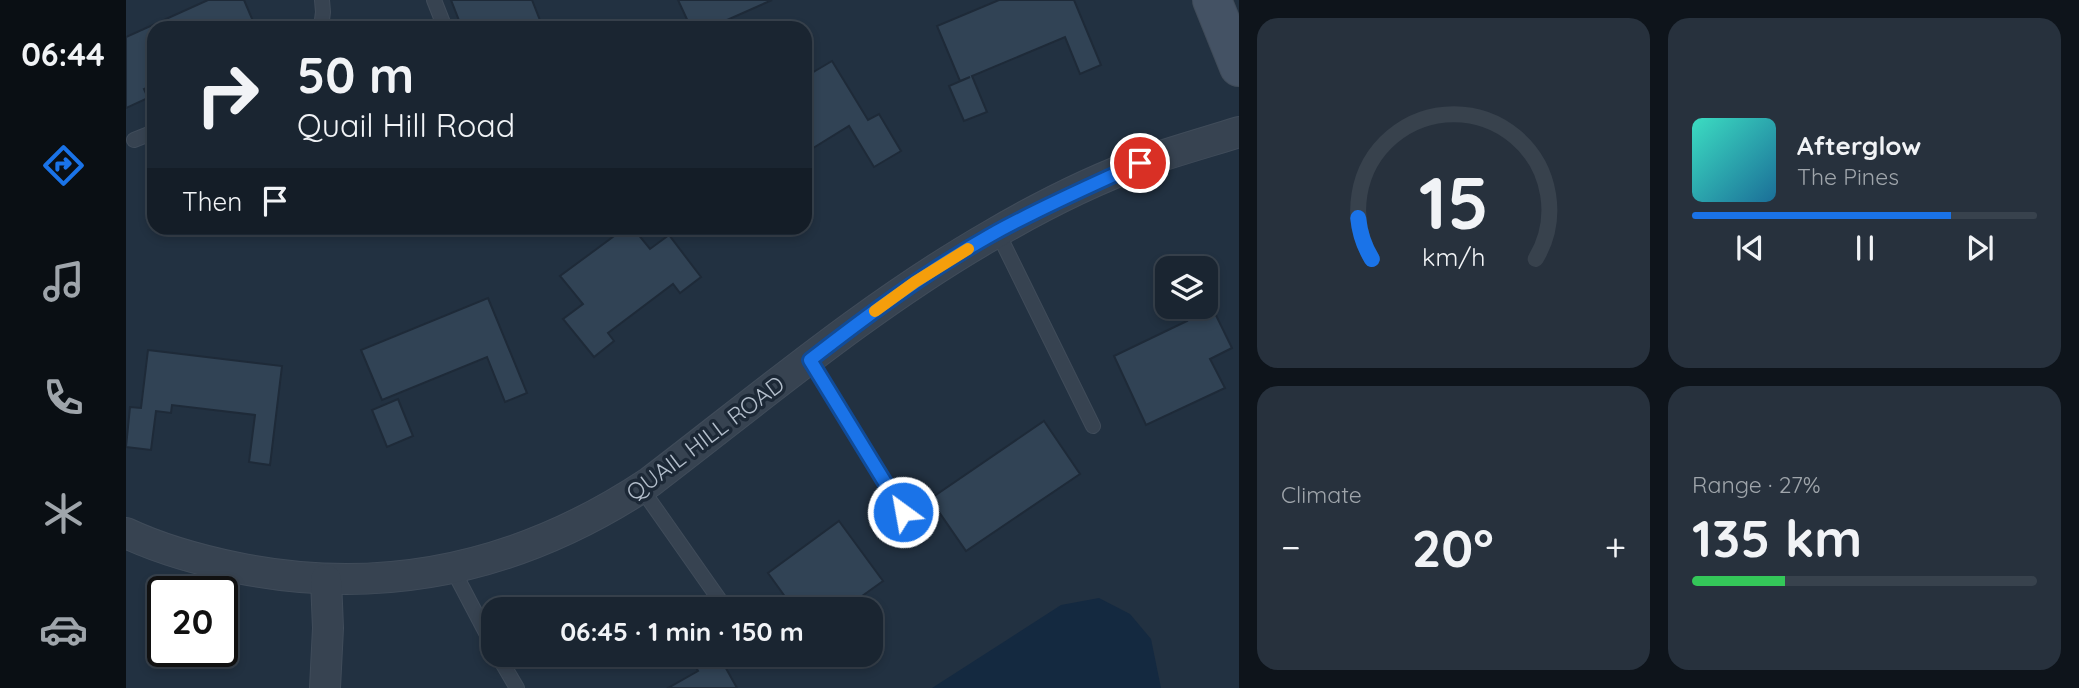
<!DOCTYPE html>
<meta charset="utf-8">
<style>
:root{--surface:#1a2531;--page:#27313d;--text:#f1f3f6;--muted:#9fa5ab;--line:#38424d;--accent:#1a73e8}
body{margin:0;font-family:Quicksand,sans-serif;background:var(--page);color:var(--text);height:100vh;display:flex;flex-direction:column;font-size:26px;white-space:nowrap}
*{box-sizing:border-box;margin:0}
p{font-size:23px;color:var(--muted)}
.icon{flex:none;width:38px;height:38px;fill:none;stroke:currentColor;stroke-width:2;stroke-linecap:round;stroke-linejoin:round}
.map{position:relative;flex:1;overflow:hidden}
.drawer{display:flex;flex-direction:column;gap:18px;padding:18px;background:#0e141b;width:840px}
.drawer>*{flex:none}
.guide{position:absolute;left:21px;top:21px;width:665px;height:214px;border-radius:21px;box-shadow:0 4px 10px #0003,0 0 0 2px var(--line);background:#1a2531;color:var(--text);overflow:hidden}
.buttons{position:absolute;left:1029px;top:256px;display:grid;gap:14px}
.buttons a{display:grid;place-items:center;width:63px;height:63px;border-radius:14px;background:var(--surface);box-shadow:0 4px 10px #0003,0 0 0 2px var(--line);font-size:35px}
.speed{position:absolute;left:21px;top:576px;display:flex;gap:14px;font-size:35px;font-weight:700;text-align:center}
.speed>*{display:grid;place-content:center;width:91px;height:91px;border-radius:50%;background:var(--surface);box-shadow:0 4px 10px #0003,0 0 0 2px var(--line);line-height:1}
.speed .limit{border:4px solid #111;border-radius:10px;background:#fff;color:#111}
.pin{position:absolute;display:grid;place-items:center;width:60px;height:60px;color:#fff;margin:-30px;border:4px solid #fff;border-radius:50%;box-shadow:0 2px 7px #0007}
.me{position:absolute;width:77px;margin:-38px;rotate:328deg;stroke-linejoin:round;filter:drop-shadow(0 0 5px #0008)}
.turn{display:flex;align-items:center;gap:24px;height:147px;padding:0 35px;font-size:32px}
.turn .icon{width:91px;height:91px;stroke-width:2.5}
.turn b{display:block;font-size:49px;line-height:60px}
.then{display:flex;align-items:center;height:66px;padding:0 35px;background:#0003;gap:14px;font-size:26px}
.big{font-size:52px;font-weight:800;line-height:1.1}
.drawer .widget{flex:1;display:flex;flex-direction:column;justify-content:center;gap:10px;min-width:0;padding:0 24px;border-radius:21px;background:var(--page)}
.drawer .dial{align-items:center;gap:0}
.dial svg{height:182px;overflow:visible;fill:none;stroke:var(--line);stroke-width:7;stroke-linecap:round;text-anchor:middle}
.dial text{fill:var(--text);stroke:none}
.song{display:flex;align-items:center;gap:21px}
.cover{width:84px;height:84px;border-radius:10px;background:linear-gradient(135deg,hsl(170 70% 55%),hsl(200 70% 35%))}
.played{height:7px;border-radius:4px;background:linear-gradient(90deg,var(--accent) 75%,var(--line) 75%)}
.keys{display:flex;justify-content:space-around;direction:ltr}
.heat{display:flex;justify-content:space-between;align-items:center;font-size:38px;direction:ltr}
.charge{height:10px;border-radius:5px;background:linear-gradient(90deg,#34c759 27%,var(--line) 0)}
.drawer .tiles{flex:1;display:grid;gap:18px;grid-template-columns:repeat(2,1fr)}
.trip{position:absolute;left:355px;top:597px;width:402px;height:70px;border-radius:21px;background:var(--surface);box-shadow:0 4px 10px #0003,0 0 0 2px var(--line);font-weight:800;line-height:70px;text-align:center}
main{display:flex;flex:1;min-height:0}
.tab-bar{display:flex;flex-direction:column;width:126px;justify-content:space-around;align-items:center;background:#0a0f14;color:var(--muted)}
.tab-bar .icon{width:49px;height:49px}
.tab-bar .current{color:var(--accent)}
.tab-bar b{font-size:32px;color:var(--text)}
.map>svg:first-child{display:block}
.water{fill:#142940}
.building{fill:#314355;stroke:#1e2a38;stroke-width:2}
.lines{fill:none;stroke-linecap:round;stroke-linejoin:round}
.service-casing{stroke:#404c5a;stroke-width:16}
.minor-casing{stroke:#404c5a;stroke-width:32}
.secondary-casing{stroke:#404c5a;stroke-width:40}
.service{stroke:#374351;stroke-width:14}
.minor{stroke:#374351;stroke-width:30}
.secondary{stroke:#445264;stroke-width:38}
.route-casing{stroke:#114b97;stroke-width:18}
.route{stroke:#1a73e8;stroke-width:12}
.slow{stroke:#f59e0b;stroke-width:12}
.labels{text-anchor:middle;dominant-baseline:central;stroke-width:7;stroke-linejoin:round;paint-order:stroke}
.street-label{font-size:23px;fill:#b3becb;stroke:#1c2836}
</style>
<main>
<nav class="tab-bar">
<b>06:44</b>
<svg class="icon current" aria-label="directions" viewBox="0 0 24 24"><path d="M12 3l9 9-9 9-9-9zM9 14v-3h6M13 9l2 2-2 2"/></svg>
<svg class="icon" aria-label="music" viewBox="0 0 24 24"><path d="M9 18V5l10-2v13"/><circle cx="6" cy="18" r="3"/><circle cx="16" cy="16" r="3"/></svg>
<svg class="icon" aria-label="phone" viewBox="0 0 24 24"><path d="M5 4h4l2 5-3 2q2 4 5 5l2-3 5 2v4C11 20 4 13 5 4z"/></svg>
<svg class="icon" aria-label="climate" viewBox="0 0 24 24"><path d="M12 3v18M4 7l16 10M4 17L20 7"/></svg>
<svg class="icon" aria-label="car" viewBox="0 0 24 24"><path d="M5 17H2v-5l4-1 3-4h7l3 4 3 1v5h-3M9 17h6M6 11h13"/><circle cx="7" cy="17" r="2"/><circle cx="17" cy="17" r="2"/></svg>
</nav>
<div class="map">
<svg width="1113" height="688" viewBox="0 0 1113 688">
<rect width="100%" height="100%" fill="#223141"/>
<!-- water -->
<path class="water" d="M973,598L1004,614L1025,639L1035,688H806L935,605Z"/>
<!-- building -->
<g class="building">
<path d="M82,0H118L130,28H28V85L18,89L22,98L0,108V37Z"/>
<path d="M325,0H406L417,28H336Z"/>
<path d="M552,0H646L583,28H565Z"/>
<path d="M873,0H948L975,65L954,74L939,37L846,76L861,112L838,121L823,86L844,77L834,81L811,26Z"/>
<path d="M706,61L742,120L753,114L775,151L748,167L723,126L679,153V77Z"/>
<path d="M499,228H507L524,249L543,235L575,277L554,293L547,284L482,333L488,341L468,357L437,319L457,304L434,276Z"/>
<path d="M362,298L401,393L379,402L361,357L256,400L235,350Z"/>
<path d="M1084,303L1106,348L1084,359L1099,388L1020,425L988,356L1061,321L1058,315Z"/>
<path d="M22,350L156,366L144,465L123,462L129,415L46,405L45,413L30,411L25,450L0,447L4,407L15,408Z"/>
<path d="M272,399L287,436L261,447L246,410Z"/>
<path d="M918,421L954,474L840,551L804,499Z"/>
<path d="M713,521L757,581L718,609H668L642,573Z"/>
<path d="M562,654H592L611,688H542L572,671Z"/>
</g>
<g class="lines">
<!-- service casing -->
<g class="service-casing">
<g id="service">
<path d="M308,0L319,28"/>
<path d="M195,28L197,12L196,0"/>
<path d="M8,140L28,132"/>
<path d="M871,231L967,426"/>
<path d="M684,360L777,512"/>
<path d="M515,488L600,609"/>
<path d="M326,568L368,648"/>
<path d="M371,654L391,688"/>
</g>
</g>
<!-- minor casing -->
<g class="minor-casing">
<g id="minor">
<path d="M0,533C36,550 73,560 112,568C261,598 398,566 524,482C634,398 744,305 864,236C910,209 967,180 1017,162C1049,151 1081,142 1113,132"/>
<path d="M199,688L202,628L200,580"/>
</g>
</g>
<!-- secondary casing -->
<g class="secondary-casing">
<path id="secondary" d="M1086,0L1113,67"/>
</g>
<!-- service -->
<use href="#service" class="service"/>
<!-- minor -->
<use href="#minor" class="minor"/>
<!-- secondary -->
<use href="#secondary" class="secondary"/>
</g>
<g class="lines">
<!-- route casing -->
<g class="route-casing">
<path id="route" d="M777,512L684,360C742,315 801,271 865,235C913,208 964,186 1014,163"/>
</g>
<!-- route -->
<use href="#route" class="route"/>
<!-- slow -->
<path class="slow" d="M749,311L789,282L842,249"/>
</g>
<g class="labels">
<!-- street labels -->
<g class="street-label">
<text transform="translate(579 438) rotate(-37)">QUAIL HILL ROAD</text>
</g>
</g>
</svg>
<div class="buttons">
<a><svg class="icon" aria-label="layers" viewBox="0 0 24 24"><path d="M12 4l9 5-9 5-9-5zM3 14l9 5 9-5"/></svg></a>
</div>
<div class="speed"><div class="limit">20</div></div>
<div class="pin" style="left:1014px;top:163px;background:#d93025"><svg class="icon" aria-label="arrive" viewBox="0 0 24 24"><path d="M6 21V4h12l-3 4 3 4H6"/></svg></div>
<svg class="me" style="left:777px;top:512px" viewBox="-20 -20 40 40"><circle r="17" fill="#1a73e8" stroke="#fff" stroke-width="3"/><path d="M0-11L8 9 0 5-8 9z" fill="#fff"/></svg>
<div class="trip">06:45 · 1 min · 150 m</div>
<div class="guide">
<div class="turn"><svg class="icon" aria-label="right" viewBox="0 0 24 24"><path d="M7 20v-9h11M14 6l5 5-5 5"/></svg><div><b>50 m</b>Quail Hill Road</div></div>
<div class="then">Then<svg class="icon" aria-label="arrive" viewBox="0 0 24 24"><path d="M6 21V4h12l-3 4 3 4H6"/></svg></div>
</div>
</div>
<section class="drawer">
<div class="tiles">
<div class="widget dial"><svg viewBox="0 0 100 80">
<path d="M14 69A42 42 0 1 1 86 69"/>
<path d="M14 69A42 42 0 0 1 8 51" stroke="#1a73e8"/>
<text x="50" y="56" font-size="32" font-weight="700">15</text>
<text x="50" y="72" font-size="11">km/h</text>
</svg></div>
<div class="widget">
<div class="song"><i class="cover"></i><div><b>Afterglow</b><p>The Pines</p></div></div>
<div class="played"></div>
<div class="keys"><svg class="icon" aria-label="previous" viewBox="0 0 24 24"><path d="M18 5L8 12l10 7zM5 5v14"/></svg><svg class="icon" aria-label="pause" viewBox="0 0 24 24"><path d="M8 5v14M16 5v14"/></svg><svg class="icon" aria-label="next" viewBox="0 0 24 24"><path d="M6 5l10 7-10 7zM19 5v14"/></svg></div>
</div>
<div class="widget"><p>Climate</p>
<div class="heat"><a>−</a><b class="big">20°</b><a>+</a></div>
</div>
<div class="widget"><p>Range · 27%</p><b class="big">135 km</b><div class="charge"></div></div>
</div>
</section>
</main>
